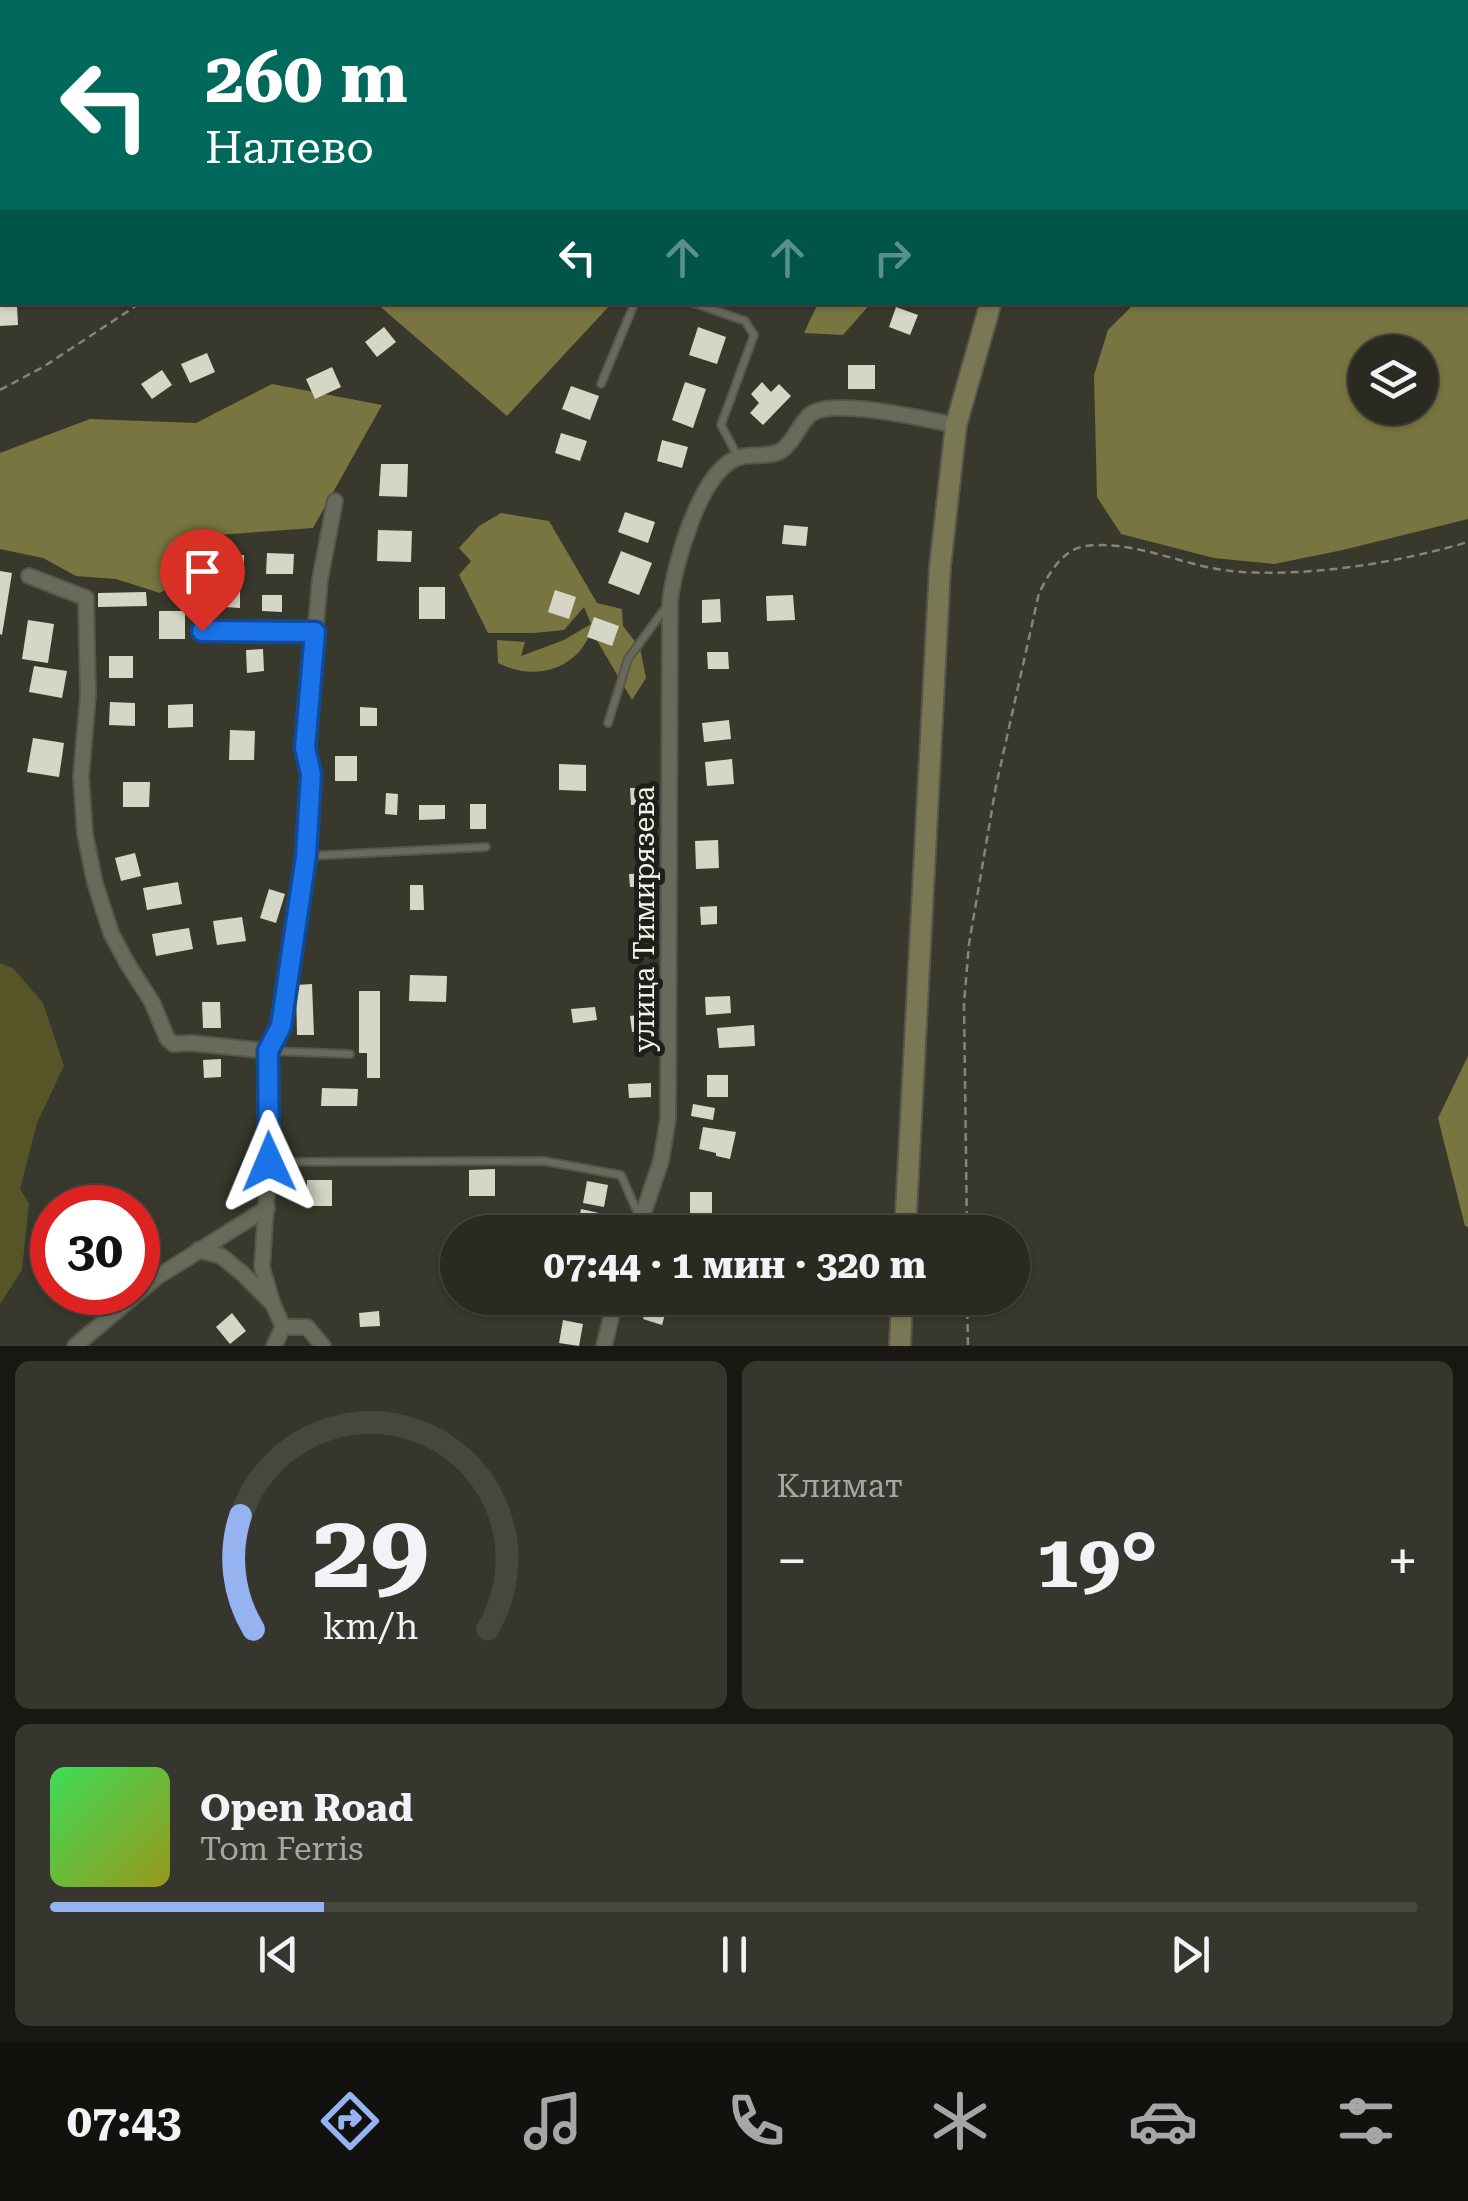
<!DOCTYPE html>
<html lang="ru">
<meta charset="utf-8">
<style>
:root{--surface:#2b2a21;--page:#37362e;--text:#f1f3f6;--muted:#a6a7a5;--line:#47463f;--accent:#95b2f1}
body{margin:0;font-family:"Roboto Serif",serif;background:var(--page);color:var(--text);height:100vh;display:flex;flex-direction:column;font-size:38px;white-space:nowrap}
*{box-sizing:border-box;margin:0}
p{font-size:32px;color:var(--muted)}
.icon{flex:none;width:55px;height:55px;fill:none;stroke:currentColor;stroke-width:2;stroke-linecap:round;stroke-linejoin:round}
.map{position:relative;height:1346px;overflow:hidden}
.details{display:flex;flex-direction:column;gap:15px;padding:15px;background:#181712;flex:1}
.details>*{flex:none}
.hud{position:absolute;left:0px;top:0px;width:1470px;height:305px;box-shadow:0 2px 8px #0004,0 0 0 2px var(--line);background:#00695c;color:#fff;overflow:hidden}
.buttons{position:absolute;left:1348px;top:335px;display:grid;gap:20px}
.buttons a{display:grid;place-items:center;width:90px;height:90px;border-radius:50%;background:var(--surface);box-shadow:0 2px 8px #0004,0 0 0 2px var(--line);font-size:50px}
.speed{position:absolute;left:30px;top:1185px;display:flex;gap:20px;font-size:50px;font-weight:700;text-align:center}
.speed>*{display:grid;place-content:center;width:130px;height:130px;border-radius:50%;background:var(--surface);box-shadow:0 2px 8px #0004,0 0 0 2px var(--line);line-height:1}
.speed .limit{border:15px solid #d22;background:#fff;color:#111}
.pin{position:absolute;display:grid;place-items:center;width:85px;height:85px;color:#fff;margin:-102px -42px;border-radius:50% 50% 50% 0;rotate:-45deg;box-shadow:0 0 10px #0007}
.pin .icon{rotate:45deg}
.me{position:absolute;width:110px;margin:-55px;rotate:359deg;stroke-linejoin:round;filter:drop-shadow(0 0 8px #0008)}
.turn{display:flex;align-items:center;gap:35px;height:210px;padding:0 40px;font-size:45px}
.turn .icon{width:130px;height:130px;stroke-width:2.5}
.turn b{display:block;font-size:70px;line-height:85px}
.lanes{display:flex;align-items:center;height:95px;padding:0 40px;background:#0003;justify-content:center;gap:50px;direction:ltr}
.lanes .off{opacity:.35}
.big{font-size:75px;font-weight:700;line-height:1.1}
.details .card{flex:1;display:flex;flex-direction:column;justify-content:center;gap:15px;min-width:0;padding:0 35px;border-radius:15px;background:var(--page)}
.details .dial{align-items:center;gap:0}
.dial svg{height:260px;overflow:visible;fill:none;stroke:var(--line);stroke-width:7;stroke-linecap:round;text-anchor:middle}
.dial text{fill:var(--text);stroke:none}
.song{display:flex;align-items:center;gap:30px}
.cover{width:120px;height:120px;border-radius:15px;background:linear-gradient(135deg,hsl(130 70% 55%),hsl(60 70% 35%))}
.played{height:10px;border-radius:5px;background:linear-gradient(90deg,var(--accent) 20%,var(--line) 20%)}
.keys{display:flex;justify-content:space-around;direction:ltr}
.heat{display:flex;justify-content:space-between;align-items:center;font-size:55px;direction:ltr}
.details .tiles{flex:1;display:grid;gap:15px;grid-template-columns:1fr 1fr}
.card:last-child{grid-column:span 2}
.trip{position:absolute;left:440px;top:1215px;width:590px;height:100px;border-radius:50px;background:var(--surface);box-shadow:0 2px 8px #0004,0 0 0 2px var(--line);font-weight:700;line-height:100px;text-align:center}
.dock{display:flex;height:160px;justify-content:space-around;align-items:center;background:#11110d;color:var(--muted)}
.dock .icon{width:70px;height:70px}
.dock .on{color:var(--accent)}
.dock b{font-size:45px;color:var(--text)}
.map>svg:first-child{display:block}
.green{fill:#575428}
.forest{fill:#787540;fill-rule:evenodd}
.building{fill:#d6d6c6}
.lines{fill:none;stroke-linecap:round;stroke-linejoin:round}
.service-casing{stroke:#57564c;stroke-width:10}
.minor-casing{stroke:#57564c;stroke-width:18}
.secondary-casing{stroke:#57564c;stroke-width:24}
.path{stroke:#85847a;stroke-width:2.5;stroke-dasharray:8 5;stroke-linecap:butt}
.service{stroke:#6a6a5c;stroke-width:6}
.minor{stroke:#6a6a5c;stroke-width:14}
.secondary{stroke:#7a7854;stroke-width:20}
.route-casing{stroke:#114b97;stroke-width:25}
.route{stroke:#1a73e8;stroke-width:18}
.labels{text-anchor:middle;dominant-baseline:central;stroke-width:10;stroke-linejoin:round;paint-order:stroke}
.street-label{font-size:28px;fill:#f3f3eb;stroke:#1f1f19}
</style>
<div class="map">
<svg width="1468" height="1346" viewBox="0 0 1468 1346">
<rect width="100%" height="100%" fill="#39382c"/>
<!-- green -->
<path class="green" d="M0,963L13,968L43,1003L64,1066L37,1123L20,1189L29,1203L22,1270L0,1304Z"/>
<!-- forest -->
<g class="forest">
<path d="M593,0H1061L1060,2H594Z"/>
<path d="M1468,132V519L1343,550L1274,564L1214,558L1121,534L1097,497L1094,375L1108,330L1135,303L1468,302ZM1365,352H1420V408H1365Z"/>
<path d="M376,303H612L507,416Z"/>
<path d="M818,303V302L871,303L843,335L804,333Z"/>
<path d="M272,384L382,405L313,528L218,535L192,572L160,593L116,579L76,576L43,558L0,549V453L90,419L196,423Z"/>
<path d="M501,513L549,521L597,603L622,609L623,626L640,648L646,678L632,700L592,632C588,638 584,646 579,652C557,675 526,677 498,663L497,640L525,642L521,656L564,640L591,624L584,607L564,630L534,633H488L459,575L471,561L459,548L479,526Z"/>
<path d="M1468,1056V1227L1465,1226L1438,1118Z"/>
</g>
<!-- building -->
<g class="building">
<path d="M0,306H17L18,325L0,326Z"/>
<path d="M896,307L918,315L910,335L889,327Z"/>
<path d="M384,327L396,342L377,357L365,342Z"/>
<path d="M698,327L726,337L717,364L689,355Z"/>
<path d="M207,353L215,372L190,383L181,364Z"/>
<rect x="848" y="365" width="27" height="24"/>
<path d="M332,367L341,387L315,399L306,379Z"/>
<path d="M162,370L172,385L152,399L141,384Z"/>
<path d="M685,382L706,389L693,428L672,420Z"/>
<path d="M762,382L771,392L779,384L791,396L763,425L750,413L759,403L751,394Z"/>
<path d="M571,386L599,396L590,420L562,409Z"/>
<path d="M561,433L587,441L580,461L555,453Z"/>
<path d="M662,440L688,447L682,468L657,461Z"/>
<path d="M381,464H408L407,497L379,496Z"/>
<path d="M625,512L655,522L648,543L618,532Z"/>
<path d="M784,525L808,527L806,546L782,544Z"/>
<path d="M378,530L412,531L411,562L377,561Z"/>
<path d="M621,551L652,563L639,595L608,583Z"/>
<path d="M267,553L294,554L293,574H266Z"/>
<rect x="226" y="555" width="18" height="20"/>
<path d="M0,571L12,573L2,635L0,634Z"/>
<rect x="419" y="587" width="26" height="32"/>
<path d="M226,588L240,589V608L225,607Z"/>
<path d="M555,590L576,597L569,619L548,612Z"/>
<path d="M146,592L147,606L98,607V593Z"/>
<path d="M262,595H282V612L262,611Z"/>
<path d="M793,595L795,620L767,621L766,596Z"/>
<path d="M720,599L721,622L702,623V600Z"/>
<rect x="159" y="611" width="26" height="28"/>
<path d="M594,617L619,626L612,646L587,637Z"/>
<path d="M28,620L54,624L48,663L22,659Z"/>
<path d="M263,649L264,671L247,673L246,650Z"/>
<path d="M707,652H728L729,669H708Z"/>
<rect x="109" y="656" width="24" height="22"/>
<path d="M34,666L67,671L62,698L29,692Z"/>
<path d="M110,702L135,703V726L109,725Z"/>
<path d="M193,704V727L168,728V705Z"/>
<path d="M360,707L377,708V726H360Z"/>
<path d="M729,720L731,739L704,742L702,723Z"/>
<path d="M230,730L255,731L254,760H229Z"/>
<path d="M33,738L64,743L59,777L27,772Z"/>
<rect x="335" y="756" width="22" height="25"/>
<path d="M732,759L734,784L707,786L705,762Z"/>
<path d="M559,764L586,765V791L559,790Z"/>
<path d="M123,782H150L149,807H123Z"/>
<path d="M630,788H648L649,804L631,805Z"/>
<path d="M386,793L398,794L397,815L385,814Z"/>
<rect x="470" y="804" width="16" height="25"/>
<path d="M419,805H445V819L419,820Z"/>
<path d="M718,840L719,868L696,869L695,841Z"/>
<path d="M135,853L141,876L121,881L115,858Z"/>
<path d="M652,873V886L630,887L629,874Z"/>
<path d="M178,882L182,904L147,910L143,888Z"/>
<path d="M410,885H423L424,910H410Z"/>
<path d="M269,889L285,894L276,923L260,918Z"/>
<path d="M717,906V924L701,925L700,907Z"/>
<path d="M242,917L246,941L217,945L213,921Z"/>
<path d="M189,928L193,949L156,956L152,934Z"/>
<path d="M410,975L447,976L446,1002L409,1001Z"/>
<path d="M312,984L314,1035H297L296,985Z"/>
<path d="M359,991H380V1078H367V1053H359Z"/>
<path d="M730,996L731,1013L706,1015L705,997Z"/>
<path d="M202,1002H220L221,1028H203Z"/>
<path d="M595,1007L597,1020L573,1023L571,1009Z"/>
<path d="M654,1013L656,1029L632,1032L630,1016Z"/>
<path d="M754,1025L755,1046L719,1048L717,1028Z"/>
<path d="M221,1059V1077L204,1078L203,1060Z"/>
<rect x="707" y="1075" width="21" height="22"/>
<path d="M651,1083V1097L629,1098L628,1084Z"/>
<path d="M322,1088L358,1089L357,1106H321Z"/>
<path d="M693,1104L715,1108L713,1120L691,1116Z"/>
<path d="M703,1127L736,1132L730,1159L716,1156V1153L699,1149Z"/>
<path d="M495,1169V1196H469V1170Z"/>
<rect x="307" y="1180" width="25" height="26"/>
<path d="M587,1181L608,1185L604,1207L583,1203Z"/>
<rect x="690" y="1192" width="22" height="21"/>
<path d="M581,1209L599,1213L596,1227L578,1223Z"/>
<path d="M564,1298L581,1301L578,1315L561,1312Z"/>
<path d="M647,1305L666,1311L662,1325L643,1319Z"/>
<path d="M379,1311L380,1326L360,1327L359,1313Z"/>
<path d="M232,1313L246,1331L230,1344L216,1327Z"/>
<path d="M563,1320L583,1324L579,1346L559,1343Z"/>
</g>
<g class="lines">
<!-- service casing -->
<g class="service-casing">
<g id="service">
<path d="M387,0L389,2"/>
<path d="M471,2L474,0"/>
<path d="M691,302L745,321L754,335L721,425L737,455"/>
<path d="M601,384L635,302"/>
<path d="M202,631L314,632"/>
<path d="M608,723L628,659L666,607"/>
<path d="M307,856L486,847"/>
<path d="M271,1051L350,1054"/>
<path d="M270,1162L544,1161L621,1175L639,1216"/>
</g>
</g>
<!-- minor casing -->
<g class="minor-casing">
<g id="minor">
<path d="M0,229H2"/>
<path d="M29,576L86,598L88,696L81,777L85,834L95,883L111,933L127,963L152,1002L167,1038L173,1044L191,1043L268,1051"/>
<path d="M637,1232L661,1161L668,1119L670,602C674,565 700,472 737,458C751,452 769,459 782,450C795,441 799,423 811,414C834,397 927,420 956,425"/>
<path d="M198,1250L221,1256L242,1273L271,1302"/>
<path d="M283,1327H307L323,1346"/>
<path d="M75,1346L157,1277L267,1208"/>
<path d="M274,1346L283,1327L272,1302L262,1267L269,1162L268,1051L281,1026L305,856L311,774L305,748L320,579L335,501"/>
<path d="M604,1346L616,1298"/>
</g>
</g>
<!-- secondary casing -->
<g class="secondary-casing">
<g id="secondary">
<path d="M1149,2L1151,0"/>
<path d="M905,1232L940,567L956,425L991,302"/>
<path d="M900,1346L902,1298"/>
</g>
</g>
<!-- path -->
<g class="path">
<path d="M124,0L126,2"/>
<path d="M0,390L43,367L142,302"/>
<path d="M967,1232L964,1003L969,944L996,786L1039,593C1049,574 1062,549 1086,546C1135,540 1183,566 1231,571C1305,578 1397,563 1468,542"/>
<path d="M967,1298L968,1346"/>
</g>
<!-- service -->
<use href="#service" class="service"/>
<!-- minor -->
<use href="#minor" class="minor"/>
<!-- secondary -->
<use href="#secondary" class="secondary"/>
</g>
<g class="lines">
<!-- route casing -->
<g class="route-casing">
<path id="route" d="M202,631L315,632L305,748L311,774L306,856L281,1026L268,1051L269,1162"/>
</g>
<!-- route -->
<use href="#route" class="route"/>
</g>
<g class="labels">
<!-- street labels -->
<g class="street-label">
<text transform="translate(644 919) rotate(-90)">улица Тимирязева</text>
</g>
</g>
</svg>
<div class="buttons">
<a><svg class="icon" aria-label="layers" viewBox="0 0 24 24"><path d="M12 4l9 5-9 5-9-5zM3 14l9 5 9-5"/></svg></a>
</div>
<div class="speed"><div class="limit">30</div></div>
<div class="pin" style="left:202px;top:631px;background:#d93025"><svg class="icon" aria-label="arrive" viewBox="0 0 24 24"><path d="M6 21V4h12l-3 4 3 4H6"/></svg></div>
<svg class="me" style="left:269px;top:1162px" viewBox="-20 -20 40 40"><path d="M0-17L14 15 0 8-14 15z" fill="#1a73e8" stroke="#fff" stroke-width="4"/></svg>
<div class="trip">07:44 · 1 мин · 320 m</div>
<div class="hud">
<div class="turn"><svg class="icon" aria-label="left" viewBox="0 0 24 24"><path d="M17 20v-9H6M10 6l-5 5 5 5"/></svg><div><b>260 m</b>Налево</div></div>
<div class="lanes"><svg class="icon" aria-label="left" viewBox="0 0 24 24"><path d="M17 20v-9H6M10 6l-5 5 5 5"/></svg><svg class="icon off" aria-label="ahead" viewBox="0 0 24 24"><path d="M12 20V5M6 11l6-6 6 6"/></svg><svg class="icon off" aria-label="ahead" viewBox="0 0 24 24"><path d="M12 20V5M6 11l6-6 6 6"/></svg><svg class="icon off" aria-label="right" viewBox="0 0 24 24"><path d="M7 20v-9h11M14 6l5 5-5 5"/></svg></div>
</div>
</div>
<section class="details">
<div class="tiles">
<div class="card dial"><svg viewBox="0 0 100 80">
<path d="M14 69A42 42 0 1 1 86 69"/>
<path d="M14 69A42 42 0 0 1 10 34" stroke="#95b2f1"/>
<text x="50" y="56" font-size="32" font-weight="700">29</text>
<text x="50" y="72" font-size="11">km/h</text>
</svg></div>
<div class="card"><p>Климат</p>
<div class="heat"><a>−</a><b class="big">19°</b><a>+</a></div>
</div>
<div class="card">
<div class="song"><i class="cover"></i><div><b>Open Road</b><p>Tom Ferris</p></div></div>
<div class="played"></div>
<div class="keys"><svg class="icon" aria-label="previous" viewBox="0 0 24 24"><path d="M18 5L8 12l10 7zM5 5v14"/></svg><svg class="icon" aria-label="pause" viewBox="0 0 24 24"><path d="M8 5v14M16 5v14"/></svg><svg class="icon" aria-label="next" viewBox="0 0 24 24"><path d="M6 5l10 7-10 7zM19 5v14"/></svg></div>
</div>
</div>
</section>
<nav class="dock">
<b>07:43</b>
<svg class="icon on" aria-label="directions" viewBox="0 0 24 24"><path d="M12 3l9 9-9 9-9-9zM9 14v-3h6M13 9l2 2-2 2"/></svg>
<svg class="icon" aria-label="music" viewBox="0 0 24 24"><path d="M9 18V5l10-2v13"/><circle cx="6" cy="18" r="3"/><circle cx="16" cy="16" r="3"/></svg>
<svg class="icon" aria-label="phone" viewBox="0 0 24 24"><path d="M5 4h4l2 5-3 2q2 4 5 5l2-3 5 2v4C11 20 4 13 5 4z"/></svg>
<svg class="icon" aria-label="climate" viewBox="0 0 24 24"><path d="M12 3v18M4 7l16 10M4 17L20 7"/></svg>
<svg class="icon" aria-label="car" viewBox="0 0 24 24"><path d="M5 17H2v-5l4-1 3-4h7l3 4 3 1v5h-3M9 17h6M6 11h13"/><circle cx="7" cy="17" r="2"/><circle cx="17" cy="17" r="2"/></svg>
<svg class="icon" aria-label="filters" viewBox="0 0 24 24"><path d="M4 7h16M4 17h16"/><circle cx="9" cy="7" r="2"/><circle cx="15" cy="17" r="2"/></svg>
</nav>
